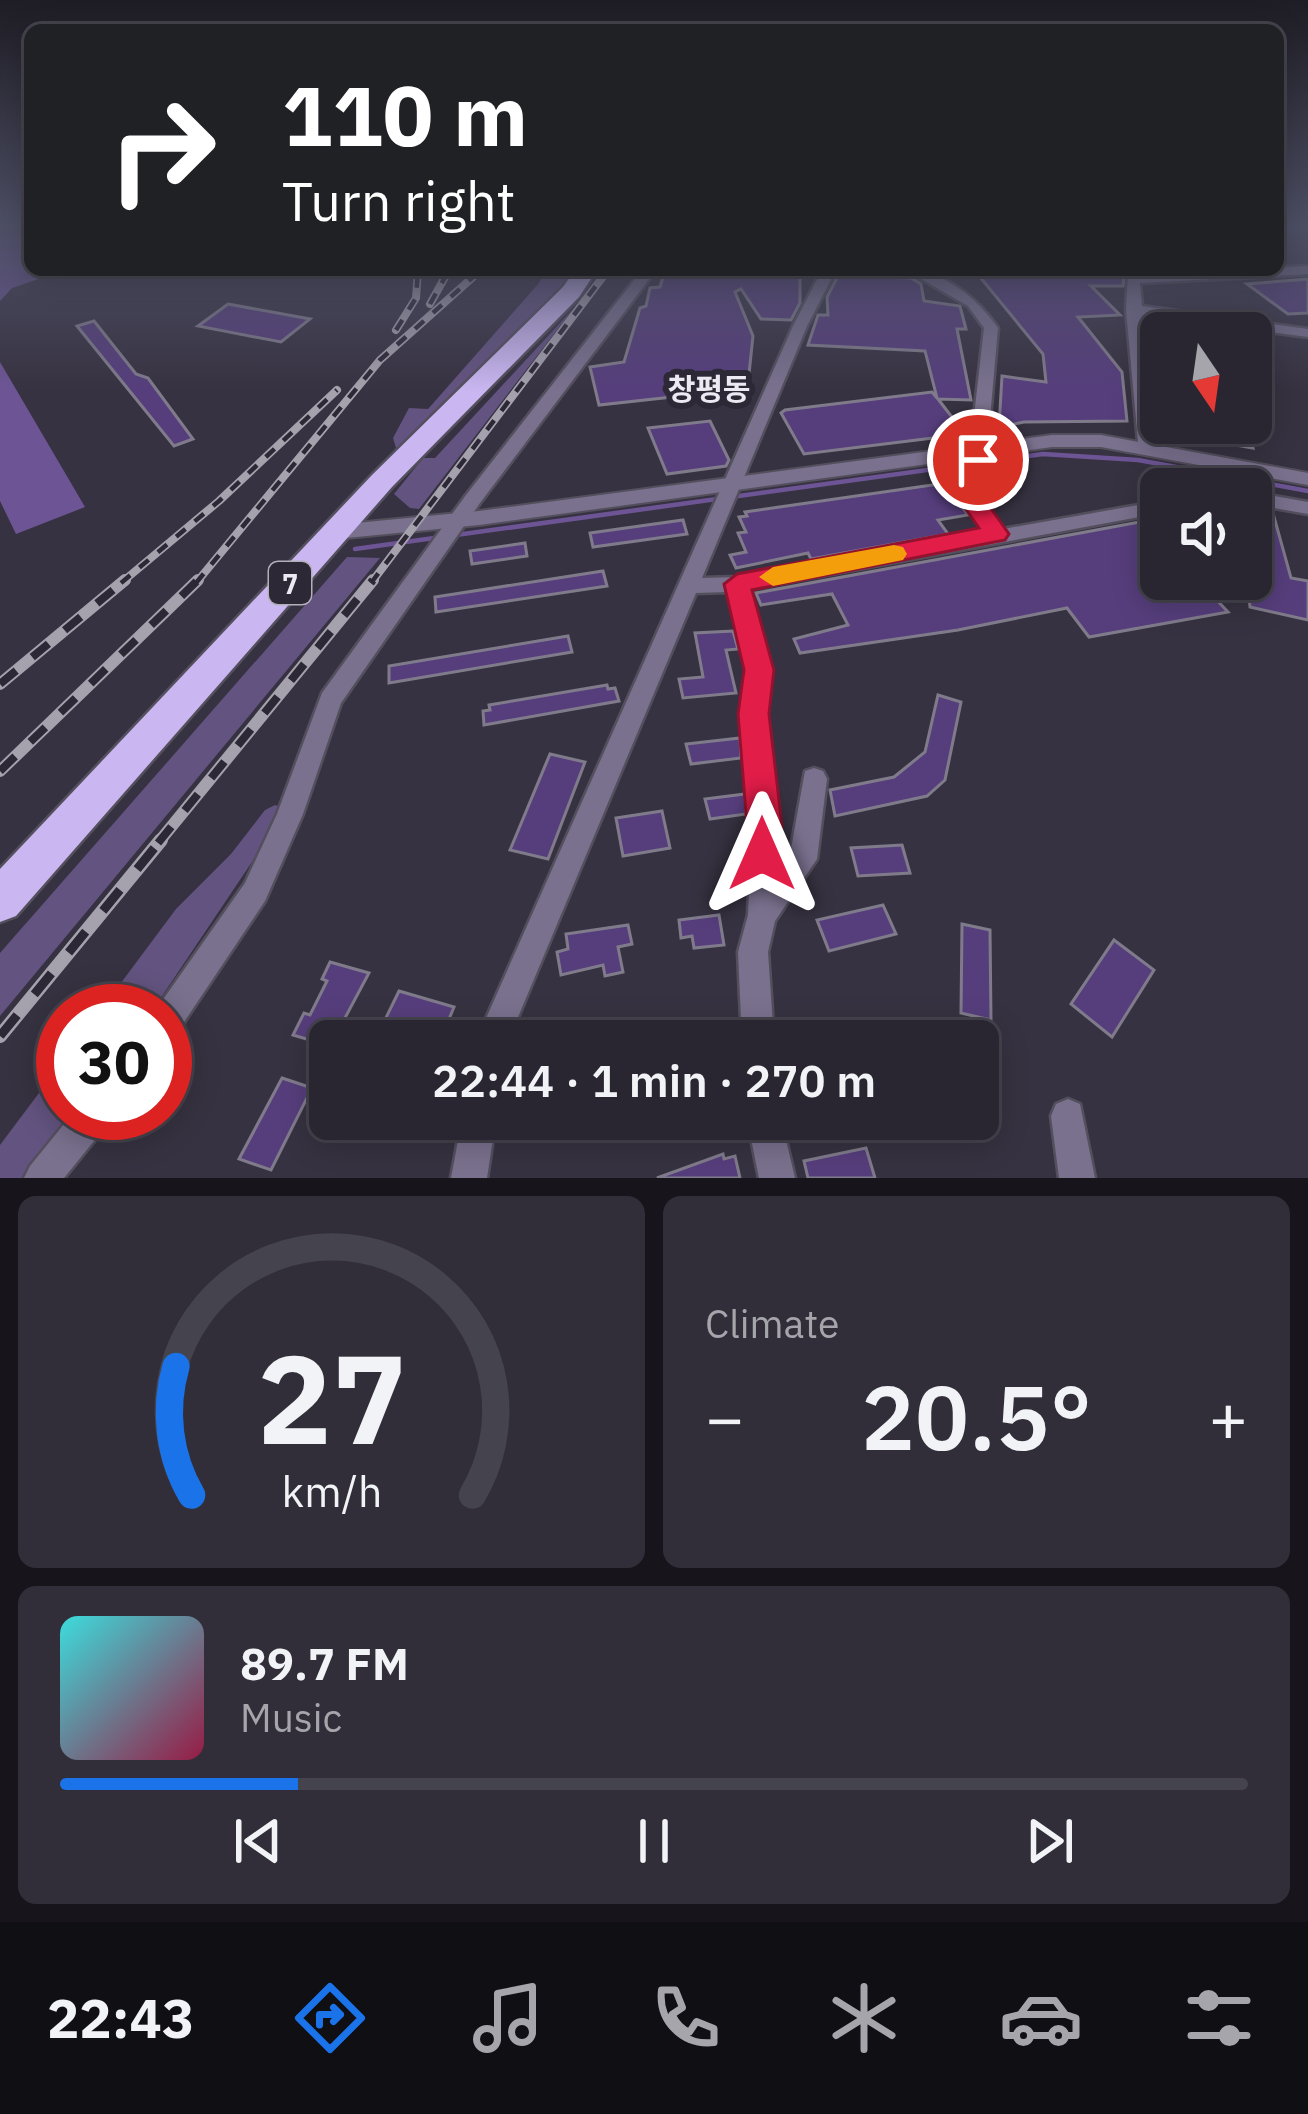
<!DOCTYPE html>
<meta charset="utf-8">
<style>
:root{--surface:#292631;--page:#312e39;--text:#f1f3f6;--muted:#a5a5ab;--line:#45434d;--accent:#1a73e8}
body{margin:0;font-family:"IBM Plex Sans","Noto Sans KR",sans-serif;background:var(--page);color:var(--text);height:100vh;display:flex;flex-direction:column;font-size:45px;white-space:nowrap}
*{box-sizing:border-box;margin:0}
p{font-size:39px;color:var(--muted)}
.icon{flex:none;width:66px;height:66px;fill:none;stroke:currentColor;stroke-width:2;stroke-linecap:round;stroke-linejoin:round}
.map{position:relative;height:1178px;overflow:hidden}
.drawer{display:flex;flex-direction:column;gap:18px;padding:18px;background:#17151b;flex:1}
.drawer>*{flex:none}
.top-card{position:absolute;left:24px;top:24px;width:1260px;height:252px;border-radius:18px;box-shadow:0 6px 30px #0003,0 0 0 3px var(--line);background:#202124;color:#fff;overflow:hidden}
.needle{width:78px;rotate:167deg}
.tools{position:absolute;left:1140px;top:312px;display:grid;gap:24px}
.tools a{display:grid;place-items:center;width:132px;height:132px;border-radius:18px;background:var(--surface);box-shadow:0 6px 30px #0003,0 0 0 3px var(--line);font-size:60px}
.speed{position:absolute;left:36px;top:984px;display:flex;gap:24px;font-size:60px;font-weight:700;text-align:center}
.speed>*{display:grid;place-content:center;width:156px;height:156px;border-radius:50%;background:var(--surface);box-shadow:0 6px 30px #0003,0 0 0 3px var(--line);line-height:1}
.speed .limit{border:18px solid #d22;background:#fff;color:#111}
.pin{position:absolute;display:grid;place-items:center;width:102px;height:102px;color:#fff;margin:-51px;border:6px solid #fff;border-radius:50%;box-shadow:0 3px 12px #0007}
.me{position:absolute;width:132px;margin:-66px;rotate:0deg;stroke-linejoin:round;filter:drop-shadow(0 0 9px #0008)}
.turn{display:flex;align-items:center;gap:42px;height:252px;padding:0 60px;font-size:54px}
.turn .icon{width:156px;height:156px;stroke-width:2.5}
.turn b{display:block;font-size:84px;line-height:102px}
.big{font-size:90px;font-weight:600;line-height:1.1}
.drawer .card{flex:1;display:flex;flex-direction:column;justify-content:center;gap:18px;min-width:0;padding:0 42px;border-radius:18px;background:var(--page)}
.drawer .dial{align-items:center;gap:0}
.dial svg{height:312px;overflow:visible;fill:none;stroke:var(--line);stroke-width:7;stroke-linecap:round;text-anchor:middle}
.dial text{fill:var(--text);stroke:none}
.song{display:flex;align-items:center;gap:36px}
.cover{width:144px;height:144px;border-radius:18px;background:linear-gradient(135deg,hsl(180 70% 55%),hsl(340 70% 35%))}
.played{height:12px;border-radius:6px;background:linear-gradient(90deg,var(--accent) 20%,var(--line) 20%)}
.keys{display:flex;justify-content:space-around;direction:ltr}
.heat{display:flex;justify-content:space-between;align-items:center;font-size:66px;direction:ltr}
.drawer .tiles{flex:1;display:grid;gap:18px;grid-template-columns:1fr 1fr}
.card:last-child{grid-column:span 2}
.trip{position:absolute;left:309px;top:1020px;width:690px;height:120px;border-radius:18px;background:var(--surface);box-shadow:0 6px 30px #0003,0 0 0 3px var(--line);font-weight:600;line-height:120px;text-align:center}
.menu{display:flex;height:192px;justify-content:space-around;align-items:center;background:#100f14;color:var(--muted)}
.menu .icon{width:84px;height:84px}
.menu .active{color:var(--accent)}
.menu b{font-size:54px;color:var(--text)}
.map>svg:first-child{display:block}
.green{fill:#635380}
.water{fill:#6d5595}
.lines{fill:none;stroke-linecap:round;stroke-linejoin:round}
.stream{stroke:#6d5595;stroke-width:4.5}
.building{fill:#563e7c;stroke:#807b8b;stroke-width:3}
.minor-casing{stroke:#544f5d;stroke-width:5}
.tertiary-casing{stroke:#544f5d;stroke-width:4}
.trunk-casing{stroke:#544f5d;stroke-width:5}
.minor{fill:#7a718e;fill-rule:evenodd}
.tertiary{fill:#7a718e;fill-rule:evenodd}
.trunk{fill:#cab7f2;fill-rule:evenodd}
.rail-far2-casing{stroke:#a6a2ad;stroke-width:8}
.rail-far1-casing{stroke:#a6a2ad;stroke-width:12}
.rail-casing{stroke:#a6a2ad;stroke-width:14}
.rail-far2{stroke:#2d2836;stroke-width:4.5;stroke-dasharray:12;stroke-linecap:butt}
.rail-far1{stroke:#2d2836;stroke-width:8;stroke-dasharray:21;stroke-linecap:butt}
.rail{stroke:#2d2836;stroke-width:9;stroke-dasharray:27;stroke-linecap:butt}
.route{fill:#e11d48;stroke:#92132f;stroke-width:3}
.slow{fill:#f59e0b}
.labels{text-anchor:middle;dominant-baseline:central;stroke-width:12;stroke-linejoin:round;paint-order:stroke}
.shield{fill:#2d2836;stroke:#b3afba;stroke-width:3}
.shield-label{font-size:27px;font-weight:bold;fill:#ece9f2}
.far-quarter-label{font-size:30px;font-weight:bold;fill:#ece9f2;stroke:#2d2836}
</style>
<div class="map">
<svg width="1308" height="1178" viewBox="0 0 1308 1178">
<rect width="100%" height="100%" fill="#373241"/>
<!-- green -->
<g class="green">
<path d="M546,270H577L564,290L403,447L396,448L393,438L409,408L428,409L539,283Z"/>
<path d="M574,308L419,509L410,508L394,494L423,458H435Z"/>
<path d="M347,557L380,558L0,1016V953Z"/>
<path d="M275,805L285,809L268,838L152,1011H100L176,909L231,854L265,810Z"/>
<path d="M63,1061V1113H78L28,1178H0V1145Z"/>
</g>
<!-- water -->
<g class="water">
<path d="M0,227H30V270H65L12,288L0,301Z"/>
<path d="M0,362L85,507L16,534L0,501Z"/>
</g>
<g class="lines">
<!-- stream -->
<path class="stream" d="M355,549L1043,454L1138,460L1308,491"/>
</g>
<!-- building -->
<g class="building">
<path d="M665,270L800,273V303L791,320L761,319L741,289L735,292L753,336L749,374L702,377L709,393L599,405L590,367L624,362L640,308L646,306L650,288L660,287Z"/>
<path d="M1117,270L1124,276L1123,286H1091L1120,315L1078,317L1122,372L1127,421L1024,422L999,427L1002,376L1046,382L1043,354L975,271Z"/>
<path d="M838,276L911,278L921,284L924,301L960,306L966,329H957L971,400L938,399L965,434L804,454L781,413L785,410L932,392L937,398L925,351L808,345L818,315H828L827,297Z"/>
<path d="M1308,279V313L1288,314L1247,284Z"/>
<path d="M228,304L310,319L281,342L198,326Z"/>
<path d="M94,321L136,374L148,378L193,439L174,446L77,326Z"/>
<path d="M710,421L729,460L726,466L667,474L648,428Z"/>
<path d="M1156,423L1233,427L1232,423H1247L1253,448L1157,431Z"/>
<path d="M939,484L948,487L968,515L938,520L948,534L811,559L808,553L736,568L730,555L746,552L738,533L746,532L739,517L747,516L745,512Z"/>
<path d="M1251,509L1273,513L1291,578L1308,581V620L1250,607L1247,579H1251Z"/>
<path d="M1161,518V579H1197L1228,612L1089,637L1067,608L958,630L800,653L794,639L848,625L832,594L761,605L756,593Z"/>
<path d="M683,520L687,534L593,547L590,533Z"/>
<path d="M525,543L527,556L472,564L470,551Z"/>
<path d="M603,571L607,586L436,612L435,597Z"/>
<path d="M733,631L738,649L726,650L736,693L683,698L679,679L703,677L695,633Z"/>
<path d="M568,636L572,652L389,683V666Z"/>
<path d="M607,685L608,689L615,688L619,701L484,725L483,711L490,710L489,705Z"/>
<path d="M938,695L961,702L945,780L927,796L835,816L830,790L894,777L925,752Z"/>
<path d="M740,738L741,758L691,764L686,744Z"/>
<path d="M550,754L585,762L548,859L510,850Z"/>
<path d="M745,794L746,814L710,819L705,799Z"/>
<path d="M662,811L670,848L623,856L616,818Z"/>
<path d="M902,845L910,873L858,876L851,848Z"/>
<path d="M883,905L896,934L829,951L817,920Z"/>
<path d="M719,915L724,945L694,948L692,936L681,938L679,920Z"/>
<path d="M962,924L990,930L991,1020L961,1013Z"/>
<path d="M628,925L632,944L618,947L623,972L605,976L603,965L561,975L557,952L568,949L566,934Z"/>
<path d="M1114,940L1154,970L1112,1037L1071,1004Z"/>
<path d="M330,962L369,973L330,1046L293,1035L304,1013L310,1015L327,981L322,979Z"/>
<path d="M399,991L454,1007L440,1041H415L380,1030Z"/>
<path d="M282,1078L312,1088L271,1170L239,1159Z"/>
<path d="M866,1148L875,1178H808L804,1161Z"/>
<path d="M723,1154L724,1159L735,1156L740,1178H657Z"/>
</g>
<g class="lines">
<!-- minor casing -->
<g class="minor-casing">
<g id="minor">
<path d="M1308,266V274L1140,283L1142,306L1308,329V337L1143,315L1154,449L1151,453H1139L1126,309L1128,276Z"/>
<path d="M642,270H656L480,503L341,703L303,814L265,901L176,1034L165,1039V1011H155L245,883L277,814L322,693L466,495Z"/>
<path d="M822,270H836L807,326L702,578L737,577L985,532L968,508L966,486L984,328L968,306L906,270C944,270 978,299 998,328L984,486L987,508L1003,529L1161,501V513L749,589L770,670L766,714L778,826L777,871L790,854L805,771L814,768L823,771L827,779L817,859L775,921L768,952L774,1041H742L738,952L748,915L752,826L742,714L748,670L728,592L696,593L508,1041H476L793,326Z"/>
<path d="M1251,492L1308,502V514L1251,504Z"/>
<path d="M1068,1099L1080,1104L1095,1178H1059L1051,1116L1056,1104Z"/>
<path d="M73,1113H112L107,1125L64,1178H24L30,1166Z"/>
<path d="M462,1119H496L487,1178H451Z"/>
<path d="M747,1119H781L795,1178H759Z"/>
</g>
</g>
<!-- tertiary casing -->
<g class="tertiary-casing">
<path id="tertiary" d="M1052,435H1101L1308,473V485L1101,447H1052L479,525L336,539L325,532L336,525L479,511Z"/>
</g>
<!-- trunk casing -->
<g class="trunk-casing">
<path id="trunk" d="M575,270H597L579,297L392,487L16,916L0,922V869L372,475L563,287Z"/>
</g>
<!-- minor -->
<use href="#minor" class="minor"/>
<!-- tertiary -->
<use href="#tertiary" class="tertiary"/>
<!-- trunk -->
<use href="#trunk" class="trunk"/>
<!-- rail-far2 casing -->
<g class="rail-far2-casing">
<g id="rail-far2">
<path d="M430,304L449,270"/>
<path d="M396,330L416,298L418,270"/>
<path d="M121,583L219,501L337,390"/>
<path d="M196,583L380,360L481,270"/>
<path d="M371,583L608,270"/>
</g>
</g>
<!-- rail-far1 casing -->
<g class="rail-far1-casing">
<g id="rail-far1">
<path d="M0,684L125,580"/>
<path d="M0,771L198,580"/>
<path d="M158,843L373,580"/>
</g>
</g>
<!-- rail casing -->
<g class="rail-casing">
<path id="rail" d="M0,1036L161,840"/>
</g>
<!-- rail-far2 -->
<use href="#rail-far2" class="rail-far2"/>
<!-- rail-far1 -->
<use href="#rail-far1" class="rail-far1"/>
<!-- rail -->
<use href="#rail" class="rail"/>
</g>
<!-- sky -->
<linearGradient id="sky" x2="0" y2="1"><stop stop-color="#1e1c24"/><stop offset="0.58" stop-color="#4d4f65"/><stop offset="1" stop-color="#4d4f65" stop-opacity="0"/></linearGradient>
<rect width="1308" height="392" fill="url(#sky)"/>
<!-- route -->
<path class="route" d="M978,453L990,460V507L1009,534L1005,540L752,590L774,670L769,714L782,826L775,865L762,870L750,865L745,854L747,826L738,714L744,670L724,584L737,574L979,528L965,508L966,460Z"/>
<!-- slow -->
<path class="slow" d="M894,545L903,547L907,554L903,560L773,586L759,577L773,567Z"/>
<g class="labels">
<!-- shield labels -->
<rect class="shield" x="269" y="562" width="42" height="42" rx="9"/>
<g class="shield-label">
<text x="290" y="583">7</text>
</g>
<!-- far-quarter labels -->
<g class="far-quarter-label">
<text x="709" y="388">창평동</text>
</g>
</g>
</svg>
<div class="tools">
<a><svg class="needle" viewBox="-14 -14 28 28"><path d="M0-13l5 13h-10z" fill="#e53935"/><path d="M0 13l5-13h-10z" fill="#a5a5ab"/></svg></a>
<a><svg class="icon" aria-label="sound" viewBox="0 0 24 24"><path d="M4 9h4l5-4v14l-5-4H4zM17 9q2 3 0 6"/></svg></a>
</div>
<div class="speed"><div class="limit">30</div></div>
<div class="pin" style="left:978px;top:460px;background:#d93025"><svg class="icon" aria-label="arrive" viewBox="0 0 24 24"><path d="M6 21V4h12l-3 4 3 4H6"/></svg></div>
<svg class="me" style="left:762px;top:854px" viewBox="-20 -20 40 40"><path d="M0-17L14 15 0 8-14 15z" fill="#e11d48" stroke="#fff" stroke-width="4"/></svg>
<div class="trip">22:44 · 1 min · 270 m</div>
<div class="top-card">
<div class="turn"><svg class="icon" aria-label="right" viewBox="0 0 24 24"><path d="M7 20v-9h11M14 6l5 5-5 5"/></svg><div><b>110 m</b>Turn right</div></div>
</div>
</div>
<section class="drawer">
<div class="tiles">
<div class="card dial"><svg viewBox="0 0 100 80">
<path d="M14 69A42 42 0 1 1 86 69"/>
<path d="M14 69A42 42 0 0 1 10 36" stroke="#1a73e8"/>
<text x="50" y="56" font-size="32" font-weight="700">27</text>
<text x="50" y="72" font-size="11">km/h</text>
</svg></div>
<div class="card"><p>Climate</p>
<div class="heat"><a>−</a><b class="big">20.5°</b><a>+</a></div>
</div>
<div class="card">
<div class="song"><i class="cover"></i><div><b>89.7 FM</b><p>Music</p></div></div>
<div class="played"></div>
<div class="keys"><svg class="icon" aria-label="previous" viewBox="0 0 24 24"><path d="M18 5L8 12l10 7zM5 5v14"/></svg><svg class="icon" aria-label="pause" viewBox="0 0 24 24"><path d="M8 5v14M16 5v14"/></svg><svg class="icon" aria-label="next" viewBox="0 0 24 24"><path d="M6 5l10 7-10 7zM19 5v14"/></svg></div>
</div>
</div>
</section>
<nav class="menu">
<b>22:43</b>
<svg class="icon active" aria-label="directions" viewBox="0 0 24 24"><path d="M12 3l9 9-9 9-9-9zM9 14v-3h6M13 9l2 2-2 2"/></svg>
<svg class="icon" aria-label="music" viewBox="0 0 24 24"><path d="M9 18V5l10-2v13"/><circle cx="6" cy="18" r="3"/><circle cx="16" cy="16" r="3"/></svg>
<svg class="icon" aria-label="phone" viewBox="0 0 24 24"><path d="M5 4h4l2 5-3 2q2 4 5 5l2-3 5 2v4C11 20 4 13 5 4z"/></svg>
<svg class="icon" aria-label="climate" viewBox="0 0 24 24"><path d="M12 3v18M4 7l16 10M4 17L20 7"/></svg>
<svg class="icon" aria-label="car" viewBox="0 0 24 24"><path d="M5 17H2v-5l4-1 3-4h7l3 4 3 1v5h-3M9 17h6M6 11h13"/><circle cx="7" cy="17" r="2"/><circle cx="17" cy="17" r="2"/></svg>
<svg class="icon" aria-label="filters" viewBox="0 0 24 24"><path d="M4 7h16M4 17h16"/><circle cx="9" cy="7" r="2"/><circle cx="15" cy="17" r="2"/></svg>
</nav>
